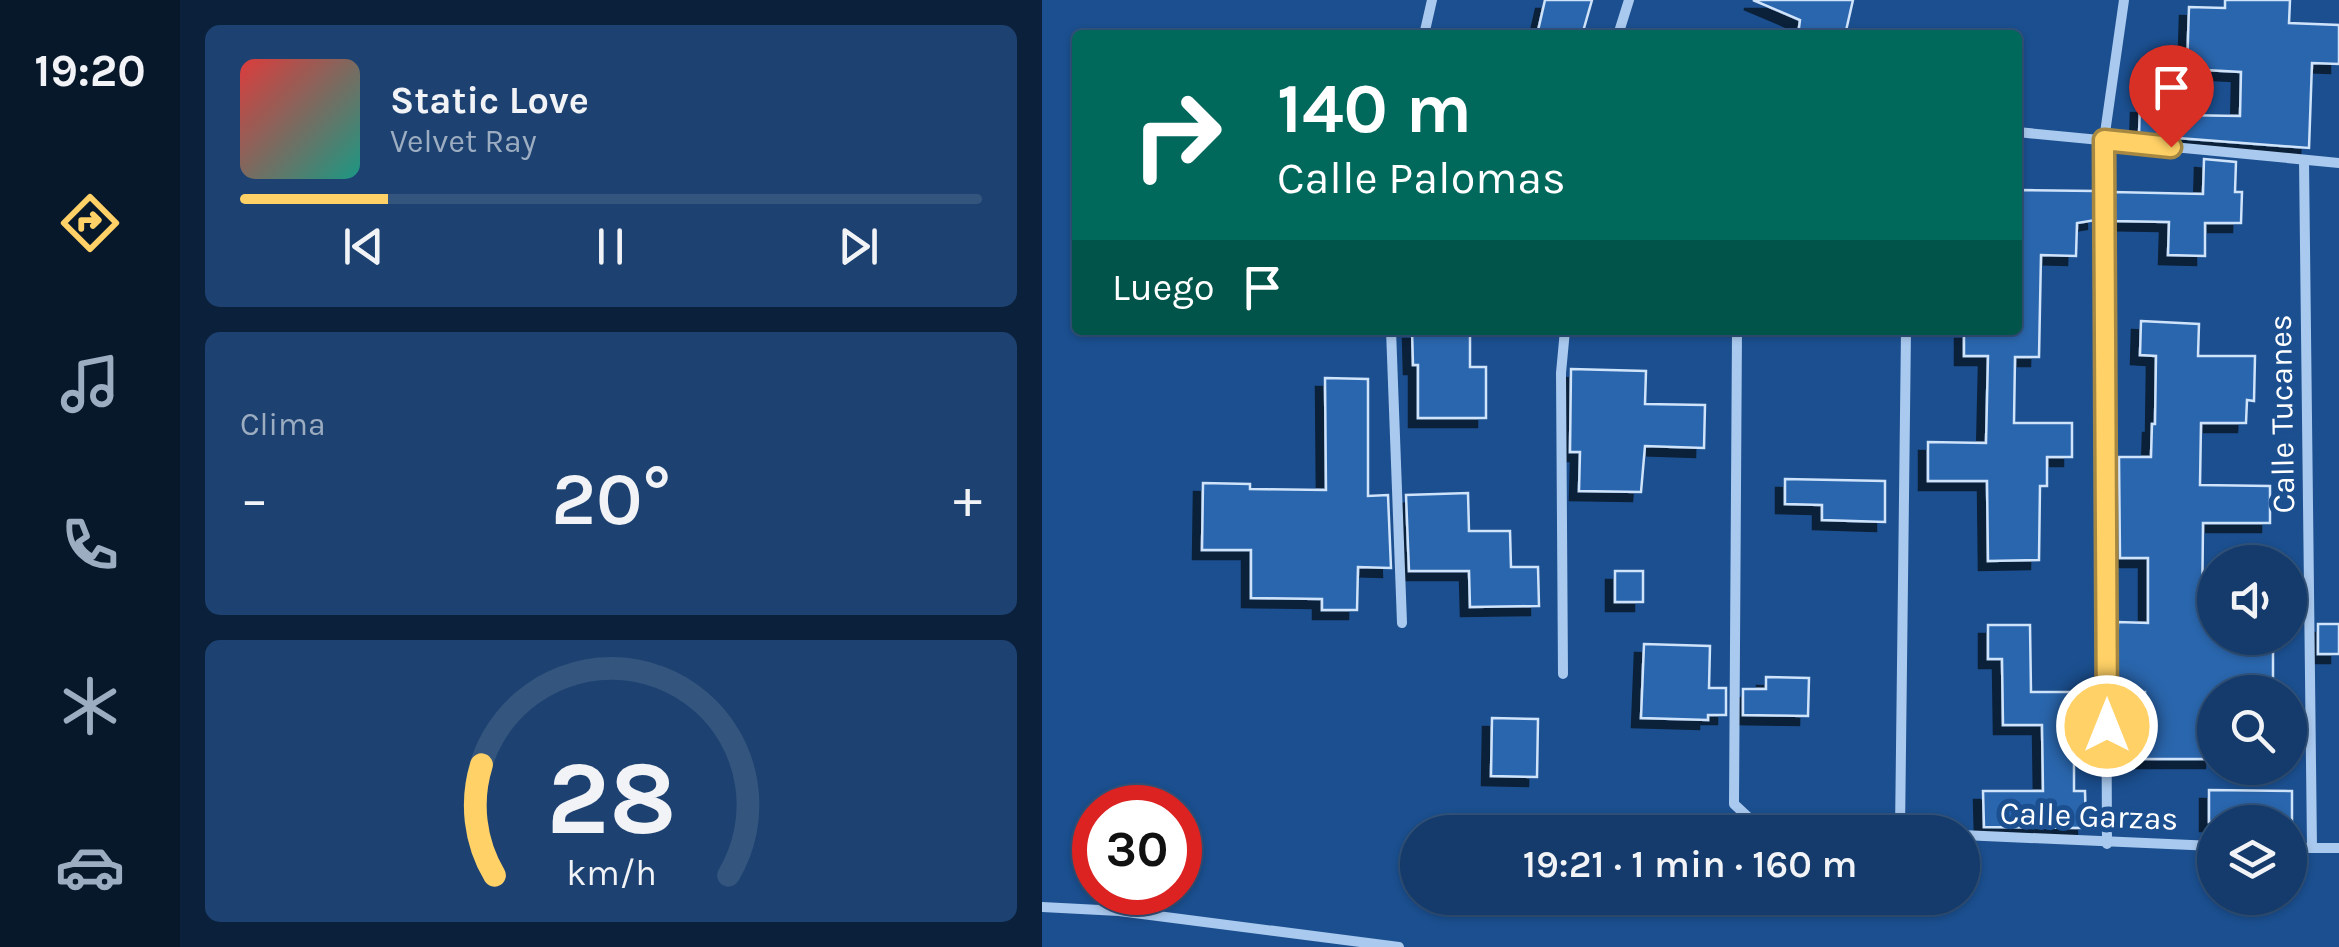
<!DOCTYPE html>
<html lang="es">
<meta charset="utf-8">
<style>
:root{--surface:#143b6b;--page:#1d4271;--text:#f1f3f6;--muted:#9dadc1;--line:#33557e;--accent:#ffd166}
body{margin:0;font-family:Karla,sans-serif;background:var(--page);color:var(--text);height:100vh;display:flex;flex-direction:column;font-size:38px;white-space:nowrap}
*{box-sizing:border-box;margin:0}
p{font-size:32px;color:var(--muted)}
.icon{flex:none;width:55px;height:55px;fill:none;stroke:currentColor;stroke-width:2;stroke-linecap:round;stroke-linejoin:round}
.map{position:relative;flex:1;overflow:hidden}
.panel{display:flex;flex-direction:column;gap:25px;padding:25px;background:#0b203b;width:862px}
.panel>*{flex:none}
.hud{position:absolute;left:30px;top:30px;width:950px;height:305px;border-radius:10px;box-shadow:0 2px 8px #0004,0 0 0 2px var(--line);background:#00695c;color:#fff;overflow:hidden}
.tools{position:absolute;left:1155px;top:545px;display:grid;gap:20px}
.tools a{display:grid;place-items:center;width:110px;height:110px;border-radius:50%;background:var(--surface);box-shadow:0 2px 8px #0004,0 0 0 2px var(--line);font-size:50px}
.speed{position:absolute;left:30px;top:785px;display:flex;gap:20px;font-size:50px;font-weight:700;text-align:center}
.speed>*{display:grid;place-content:center;width:130px;height:130px;border-radius:50%;background:var(--surface);box-shadow:0 2px 8px #0004,0 0 0 2px var(--line);line-height:1}
.speed .limit{border:15px solid #d22;background:#fff;color:#111}
.pin{position:absolute;display:grid;place-items:center;width:85px;height:85px;color:#fff;margin:-102px -42px;border-radius:50% 50% 50% 0;rotate:-45deg;box-shadow:0 0 10px #0007}
.pin .icon{rotate:45deg}
.me{position:absolute;width:110px;margin:-55px;rotate:0deg;stroke-linejoin:round;filter:drop-shadow(0 0 8px #0008)}
.turn{display:flex;align-items:center;gap:35px;height:210px;padding:0 40px;font-size:45px}
.turn .icon{width:130px;height:130px;stroke-width:2.5}
.turn b{display:block;font-size:70px;line-height:85px}
.then{display:flex;align-items:center;height:95px;padding:0 40px;background:#0003;gap:20px;font-size:38px}
.big{font-size:75px;font-weight:600;line-height:1.1}
.panel .card{flex:1;display:flex;flex-direction:column;justify-content:center;gap:15px;min-width:0;padding:0 35px;border-radius:15px;background:var(--page)}
.panel .dial{align-items:center;gap:0}
.dial svg{height:260px;overflow:visible;fill:none;stroke:var(--line);stroke-width:7;stroke-linecap:round;text-anchor:middle}
.dial text{fill:var(--text);stroke:none}
.song{display:flex;align-items:center;gap:30px}
.cover{width:120px;height:120px;border-radius:15px;background:linear-gradient(135deg,hsl(0 70% 55%),hsl(170 70% 35%))}
.played{height:10px;border-radius:5px;background:linear-gradient(90deg,var(--accent) 20%,var(--line) 20%)}
.keys{display:flex;justify-content:space-around;direction:ltr}
.heat{display:flex;justify-content:space-between;align-items:center;font-size:55px;direction:ltr}
.trip{position:absolute;left:358px;top:815px;width:580px;height:100px;border-radius:50px;background:var(--surface);box-shadow:0 2px 8px #0004,0 0 0 2px var(--line);font-weight:600;line-height:100px;text-align:center}
main{display:flex;flex:1;min-height:0}
.tabs{display:flex;flex-direction:column;width:180px;justify-content:space-around;align-items:center;background:#08182b;color:var(--muted)}
.tabs .icon{width:70px;height:70px}
.tabs .current{color:var(--accent)}
.tabs b{font-size:45px;color:var(--text)}
.map>svg:first-child{display:block}
.building{fill:#2a66ad;stroke:#cfe3fa;stroke-width:2.5;filter:url(#shadow)}
.lines{fill:none;stroke-linecap:round;stroke-linejoin:round}
.street{stroke:#a9c9ee;stroke-width:10}
.route-casing{stroke:#a68842;stroke-width:25}
.route{stroke:#ffd166;stroke-width:18}
.labels{text-anchor:middle;dominant-baseline:central;stroke-width:10;stroke-linejoin:round;paint-order:stroke}
.street-label{font-size:32px;fill:#fff;stroke:#1b4f8f}
</style>
<main>
<nav class="tabs">
<b>19:20</b>
<svg class="icon current" aria-label="directions" viewBox="0 0 24 24"><path d="M12 3l9 9-9 9-9-9zM9 14v-3h6M13 9l2 2-2 2"/></svg>
<svg class="icon" aria-label="music" viewBox="0 0 24 24"><path d="M9 18V5l10-2v13"/><circle cx="6" cy="18" r="3"/><circle cx="16" cy="16" r="3"/></svg>
<svg class="icon" aria-label="phone" viewBox="0 0 24 24"><path d="M5 4h4l2 5-3 2q2 4 5 5l2-3 5 2v4C11 20 4 13 5 4z"/></svg>
<svg class="icon" aria-label="climate" viewBox="0 0 24 24"><path d="M12 3v18M4 7l16 10M4 17L20 7"/></svg>
<svg class="icon" aria-label="car" viewBox="0 0 24 24"><path d="M5 17H2v-5l4-1 3-4h7l3 4 3 1v5h-3M9 17h6M6 11h13"/><circle cx="7" cy="17" r="2"/><circle cx="17" cy="17" r="2"/></svg>
</nav>
<section class="panel">
<div class="card">
<div class="song"><i class="cover"></i><div><b>Static Love</b><p>Velvet Ray</p></div></div>
<div class="played"></div>
<div class="keys"><svg class="icon" aria-label="previous" viewBox="0 0 24 24"><path d="M18 5L8 12l10 7zM5 5v14"/></svg><svg class="icon" aria-label="pause" viewBox="0 0 24 24"><path d="M8 5v14M16 5v14"/></svg><svg class="icon" aria-label="next" viewBox="0 0 24 24"><path d="M6 5l10 7-10 7zM19 5v14"/></svg></div>
</div>
<div class="card"><p>Clima</p>
<div class="heat"><a>−</a><b class="big">20°</b><a>+</a></div>
</div>
<div class="card dial"><svg viewBox="0 0 100 80">
<path d="M14 69A42 42 0 1 1 86 69"/>
<path d="M14 69A42 42 0 0 1 10 35" stroke="#ffd166"/>
<text x="50" y="56" font-size="32" font-weight="700">28</text>
<text x="50" y="72" font-size="11">km/h</text>
</svg></div>
</section>
<div class="map">
<svg width="1297" height="947" viewBox="0 0 1297 947">
<defs>
<filter id="shadow"><feDropShadow dx="-9" dy="9" stdDeviation="0" flood-color="#0009"/></filter>
</defs>
<rect width="100%" height="100%" fill="#1b4f8f"/>
<!-- building -->
<g class="building">
<path d="M503,0H550L540,35H495Z"/>
<path d="M711,0H811L803,35H756L758,20Z"/>
<path d="M1183,0H1248L1247,23L1297,25V64L1270,63L1267,148L1097,135L1098,104L1136,105V115L1198,116L1199,72L1145,69L1147,7L1183,8Z"/>
<path d="M1162,159L1194,162L1193,192H1200L1199,223H1163V256L1126,255L1127,222L1071,221V192L1161,194Z"/>
<path d="M975,190L1053,191L1054,220L1035,223L1034,256L999,255L997,357H973L972,423H1030V457H1005V486H998L997,560L946,561L945,481H886V442L944,443L946,356H922V330H975Z"/>
<path d="M1099,321L1157,324L1156,356H1213L1212,401L1205,400L1204,423H1159L1158,485L1228,486V523H1161L1160,622L1172,623V638H1231V690L1172,692V759H1103V692H1074L1076,622L1106,623V558H1078L1077,457H1109L1110,424H1113L1114,356L1098,355Z"/>
<path d="M370,330H428V367H444V418H376V365H371Z"/>
<path d="M529,369L604,371L603,404L663,405L662,448L603,446L599,492L537,491L538,452H528Z"/>
<path d="M283,378L326,379V496L346,495L349,568L316,567L315,610H280V599L209,598V550H160L161,483L208,484V489L284,490Z"/>
<path d="M743,479L843,481V522L780,520V505L743,504Z"/>
<path d="M426,493L427,531H468L469,567H496L497,606L428,607L427,571H367L364,495Z"/>
<rect x="573" y="571" width="28" height="31"/>
<rect x="1276" y="624" width="21" height="30"/>
<path d="M946,625H988L989,692H1047V725H1032V791H1043L1044,828L942,827L941,791H1001L1000,725H961L960,659H946Z"/>
<path d="M602,644L668,646L667,688H684V715H666V720L599,718Z"/>
<path d="M724,677L767,678L766,716L701,715V689H724Z"/>
<path d="M450,718L496,719L495,777L449,776Z"/>
<path d="M1167,790L1250,791V822H1167Z"/>
</g>
<g class="lines">
<!-- street -->
<g class="street">
<path d="M382,35L390,0"/>
<path d="M576,35L587,0"/>
<path d="M975,132L1297,163"/>
<path d="M1262,160L1270,848"/>
<path d="M349,330L360,623"/>
<path d="M695,330L692,804L707,818L726,824L868,832"/>
<path d="M521,674L519,373L523,330"/>
<path d="M858,832L864,330"/>
<path d="M920,835L1172,846"/>
<path d="M1065,844L1062,140L1082,0"/>
<path d="M1248,848H1297"/>
<path d="M0,907L77,911L357,947"/>
</g>
</g>
<g class="lines">
<!-- route casing -->
<g class="route-casing">
<path id="route" d="M1065,726L1062,140L1129,147"/>
</g>
<!-- route -->
<use href="#route" class="route"/>
</g>
<g class="labels">
<!-- street labels -->
<g class="street-label">
<text transform="translate(1240 414) rotate(-91)">Calle Tucanes</text>
<text transform="translate(1047 816) rotate(2)">Calle Garzas</text>
</g>
</g>
</svg>
<div class="tools">
<a><svg class="icon" aria-label="sound" viewBox="0 0 24 24"><path d="M4 9h4l5-4v14l-5-4H4zM17 9q2 3 0 6"/></svg></a>
<a><svg class="icon" aria-label="search" viewBox="0 0 24 24"><circle cx="10" cy="10" r="6"/><path d="M15 15l6 6"/></svg></a>
<a><svg class="icon" aria-label="layers" viewBox="0 0 24 24"><path d="M12 4l9 5-9 5-9-5zM3 14l9 5 9-5"/></svg></a>
</div>
<div class="speed"><div class="limit">30</div></div>
<div class="pin" style="left:1129px;top:147px;background:#d93025"><svg class="icon" aria-label="arrive" viewBox="0 0 24 24"><path d="M6 21V4h12l-3 4 3 4H6"/></svg></div>
<svg class="me" style="left:1065px;top:726px" viewBox="-20 -20 40 40"><circle r="17" fill="#ffd166" stroke="#fff" stroke-width="3"/><path d="M0-11L8 9 0 5-8 9z" fill="#fff"/></svg>
<div class="trip">19:21 · 1 min · 160 m</div>
<div class="hud">
<div class="turn"><svg class="icon" aria-label="right" viewBox="0 0 24 24"><path d="M7 20v-9h11M14 6l5 5-5 5"/></svg><div><b>140 m</b>Calle Palomas</div></div>
<div class="then">Luego<svg class="icon" aria-label="arrive" viewBox="0 0 24 24"><path d="M6 21V4h12l-3 4 3 4H6"/></svg></div>
</div>
</div>
</main>
